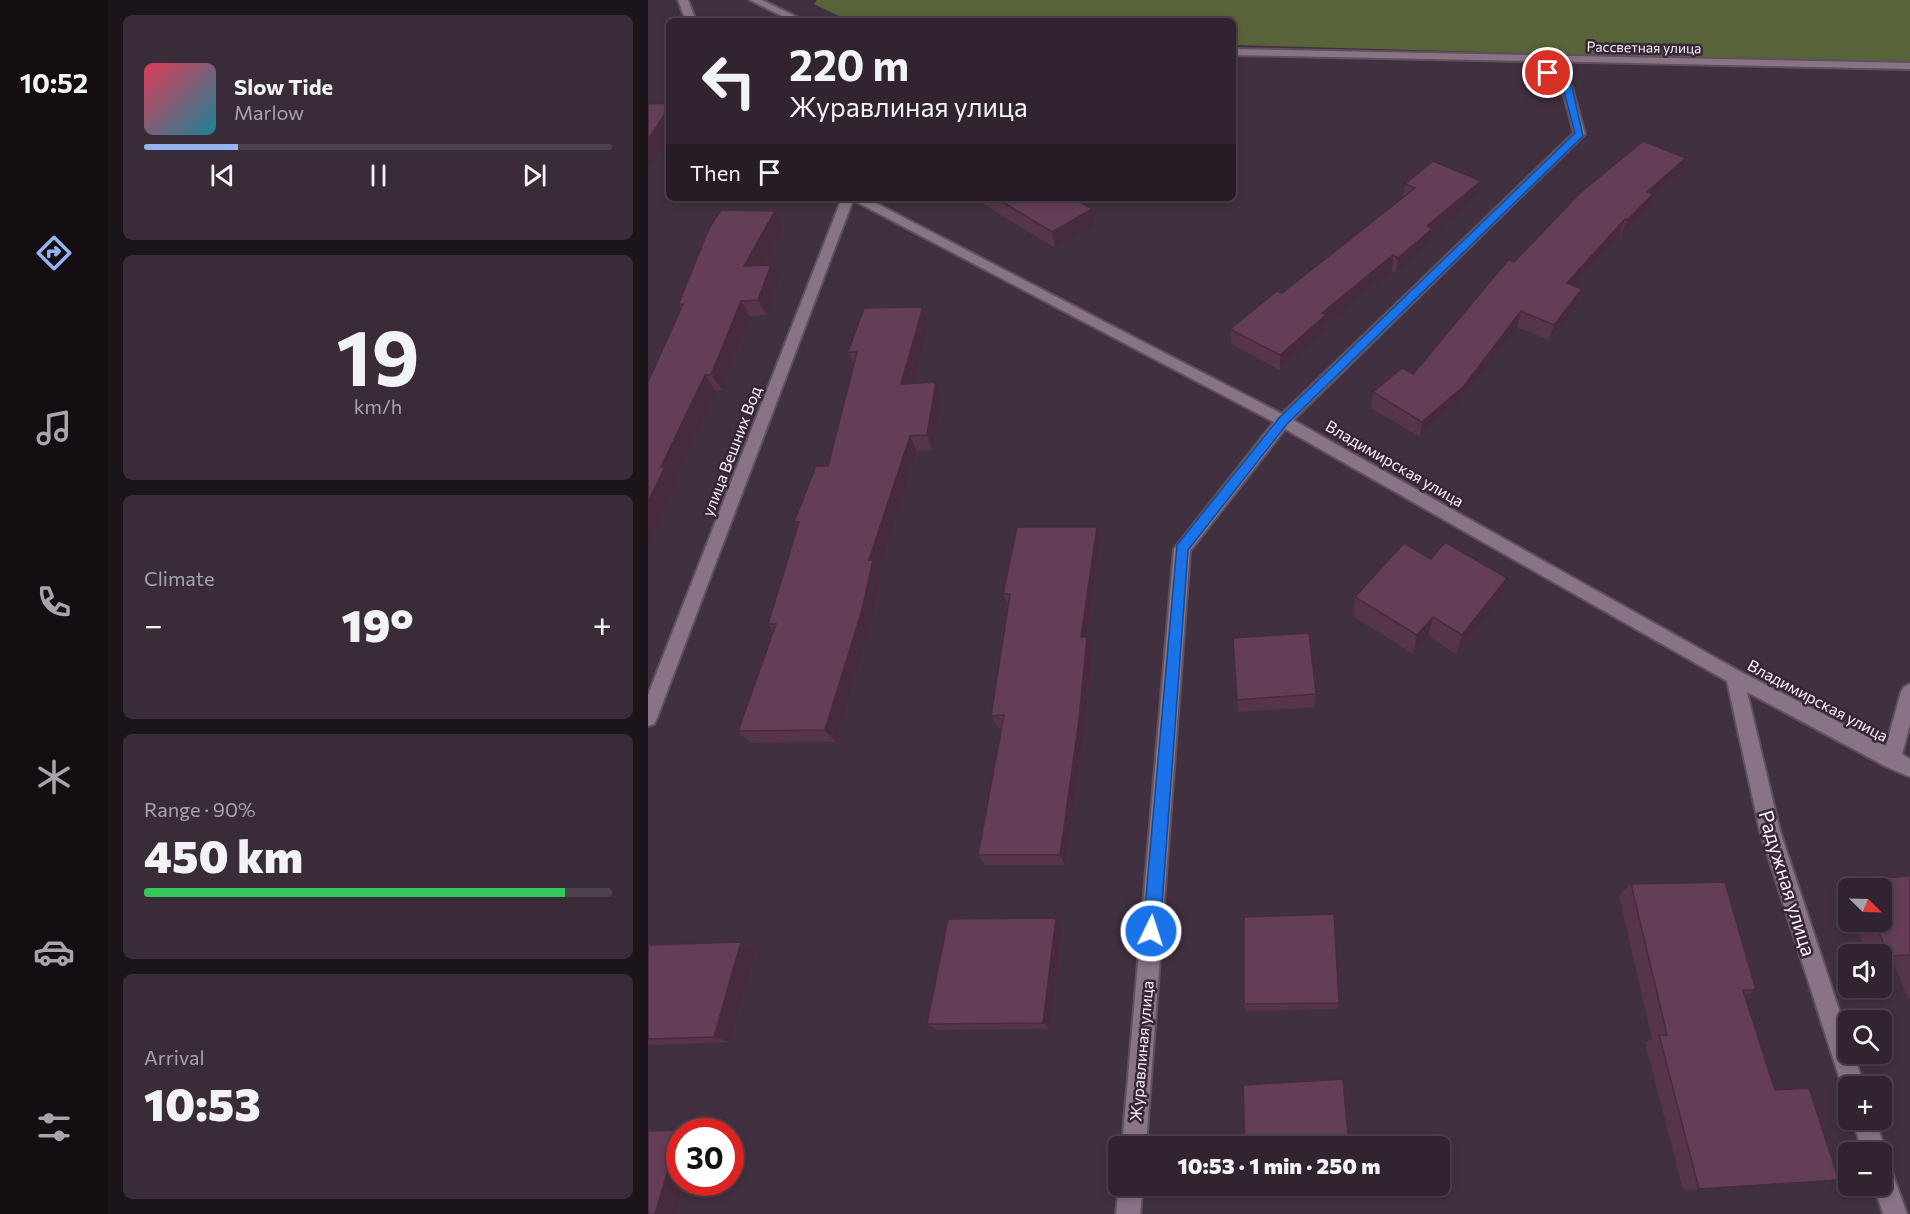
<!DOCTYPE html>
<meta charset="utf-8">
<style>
:root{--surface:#312430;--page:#392c38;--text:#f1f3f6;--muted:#a8a4ab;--line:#4c414c;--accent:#95b2f1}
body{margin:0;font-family:Commissioner,sans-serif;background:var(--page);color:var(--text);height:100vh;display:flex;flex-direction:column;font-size:22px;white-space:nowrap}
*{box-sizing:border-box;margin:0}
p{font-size:20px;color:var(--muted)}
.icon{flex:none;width:33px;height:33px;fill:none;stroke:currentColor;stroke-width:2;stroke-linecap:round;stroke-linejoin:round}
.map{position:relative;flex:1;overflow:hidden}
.panel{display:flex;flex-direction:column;gap:15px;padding:15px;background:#1b141a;width:540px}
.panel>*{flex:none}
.top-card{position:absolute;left:18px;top:18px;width:570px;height:183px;border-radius:9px;box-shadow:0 3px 9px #0003,0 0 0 2px var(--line);background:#312430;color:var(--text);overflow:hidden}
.needle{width:39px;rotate:113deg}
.fabs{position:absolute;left:1190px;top:878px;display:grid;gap:12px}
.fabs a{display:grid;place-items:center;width:54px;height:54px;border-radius:9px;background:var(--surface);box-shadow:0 3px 9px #0003,0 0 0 2px var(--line);font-size:30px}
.speed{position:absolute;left:18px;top:1118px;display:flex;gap:12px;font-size:30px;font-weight:700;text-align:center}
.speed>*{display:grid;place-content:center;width:78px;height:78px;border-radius:50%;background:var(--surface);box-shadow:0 3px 9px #0003,0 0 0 2px var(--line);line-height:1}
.speed .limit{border:9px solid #d22;background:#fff;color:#111}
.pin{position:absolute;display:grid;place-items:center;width:51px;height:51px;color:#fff;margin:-26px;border:3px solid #fff;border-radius:50%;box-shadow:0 2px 6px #0007}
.me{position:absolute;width:66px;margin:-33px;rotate:4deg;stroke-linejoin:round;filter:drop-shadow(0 0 4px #0008)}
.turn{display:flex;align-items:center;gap:21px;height:126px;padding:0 24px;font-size:27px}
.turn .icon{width:78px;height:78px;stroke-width:2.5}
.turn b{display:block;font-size:42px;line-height:51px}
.then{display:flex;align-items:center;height:57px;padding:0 24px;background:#0003;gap:12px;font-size:22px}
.big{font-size:45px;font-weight:800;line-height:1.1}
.panel .tile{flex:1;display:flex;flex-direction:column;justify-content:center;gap:9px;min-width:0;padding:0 21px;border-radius:9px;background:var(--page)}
.panel .dial{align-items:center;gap:0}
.dial b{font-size:78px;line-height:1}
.song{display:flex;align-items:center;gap:18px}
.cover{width:72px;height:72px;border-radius:9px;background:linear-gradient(135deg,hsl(350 70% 55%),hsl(190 70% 35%))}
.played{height:6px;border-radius:3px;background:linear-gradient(90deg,var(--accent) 20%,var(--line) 20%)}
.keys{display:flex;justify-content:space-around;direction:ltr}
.heat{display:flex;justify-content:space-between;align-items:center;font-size:33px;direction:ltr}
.charge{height:9px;border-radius:4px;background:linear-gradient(90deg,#34c759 90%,var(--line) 0)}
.trip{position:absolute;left:460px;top:1136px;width:342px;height:60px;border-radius:9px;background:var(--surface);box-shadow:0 3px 9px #0003,0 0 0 2px var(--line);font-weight:800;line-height:60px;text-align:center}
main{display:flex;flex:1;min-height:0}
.menu{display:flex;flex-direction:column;width:108px;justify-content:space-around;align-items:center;background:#140e13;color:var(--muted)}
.menu .icon{width:42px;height:42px}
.menu .active{color:var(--accent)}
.menu b{font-size:27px;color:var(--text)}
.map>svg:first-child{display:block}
.forest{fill:#586339}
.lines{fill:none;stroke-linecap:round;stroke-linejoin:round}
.minor-casing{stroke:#5f505d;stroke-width:4}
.minor{fill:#887486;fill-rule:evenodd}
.wall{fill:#56354b}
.shaded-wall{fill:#462b3d}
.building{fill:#643e57;stroke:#462b3d;stroke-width:1.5}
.route{fill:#1a73e8;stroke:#114b97;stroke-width:1.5}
.labels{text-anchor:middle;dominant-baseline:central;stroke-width:5;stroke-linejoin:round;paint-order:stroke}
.far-street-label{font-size:14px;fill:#fcf1fb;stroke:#372635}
.street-label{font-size:16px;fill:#fcf1fb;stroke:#372635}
.near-street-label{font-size:20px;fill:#fcf1fb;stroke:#372635}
</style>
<main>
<nav class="menu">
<b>10:52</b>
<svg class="icon active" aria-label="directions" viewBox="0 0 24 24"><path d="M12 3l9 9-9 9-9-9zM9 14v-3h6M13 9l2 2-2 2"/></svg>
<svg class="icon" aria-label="music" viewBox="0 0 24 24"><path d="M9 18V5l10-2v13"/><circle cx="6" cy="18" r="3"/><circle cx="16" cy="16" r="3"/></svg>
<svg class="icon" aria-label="phone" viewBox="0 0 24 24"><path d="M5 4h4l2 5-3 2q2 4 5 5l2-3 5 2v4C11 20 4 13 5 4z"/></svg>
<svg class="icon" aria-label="climate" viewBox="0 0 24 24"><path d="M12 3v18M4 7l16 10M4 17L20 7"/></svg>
<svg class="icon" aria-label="car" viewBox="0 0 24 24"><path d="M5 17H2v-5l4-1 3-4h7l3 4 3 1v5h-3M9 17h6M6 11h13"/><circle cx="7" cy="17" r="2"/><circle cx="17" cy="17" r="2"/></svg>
<svg class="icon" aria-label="filters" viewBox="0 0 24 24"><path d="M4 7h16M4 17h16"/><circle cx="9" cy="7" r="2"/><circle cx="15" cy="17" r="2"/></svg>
</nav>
<section class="panel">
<div class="tile">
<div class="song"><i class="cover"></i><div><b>Slow Tide</b><p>Marlow</p></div></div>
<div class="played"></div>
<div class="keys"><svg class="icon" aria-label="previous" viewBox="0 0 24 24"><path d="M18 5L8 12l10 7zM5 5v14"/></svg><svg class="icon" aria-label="pause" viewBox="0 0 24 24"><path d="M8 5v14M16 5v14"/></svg><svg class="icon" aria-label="next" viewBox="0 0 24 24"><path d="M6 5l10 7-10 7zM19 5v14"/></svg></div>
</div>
<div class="tile dial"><b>19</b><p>km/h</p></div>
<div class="tile"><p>Climate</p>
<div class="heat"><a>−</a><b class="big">19°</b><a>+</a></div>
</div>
<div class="tile"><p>Range · 90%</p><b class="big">450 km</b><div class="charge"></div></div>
<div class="tile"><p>Arrival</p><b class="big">10:53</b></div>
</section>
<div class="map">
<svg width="1262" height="1214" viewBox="0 0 1262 1214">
<rect width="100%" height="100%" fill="#413040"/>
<!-- forest -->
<path class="forest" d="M169,0H1262V64L585,45V21H201L166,4Z"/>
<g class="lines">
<!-- minor casing -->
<g class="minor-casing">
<g id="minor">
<path d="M30,0H40L48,21H38Z"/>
<path d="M102,0H114L157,21H144Z"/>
<path d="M585,49L1262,63V69L891,61L924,87L937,134L645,420L1093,672L1238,746L1253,692L1256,687L1262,684V724L1254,754L1262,759V777L1237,766L1099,692L1132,831L1200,1037V1053H1205L1216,1086H1200V1095L1194,1086L1112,831L1079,681L637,429L542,551L498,1146H474L526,549L626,422L205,200L9,718L6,724L0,726V695L194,198H218L634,414L926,133L914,88L878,61L585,55Z"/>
<path d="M1205,1119H1227L1238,1152L1233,1160L1241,1164L1259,1214H1235L1226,1185H1233V1152H1214Z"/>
<path d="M471,1185H495L492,1214H468Z"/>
</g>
</g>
<!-- minor -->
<use href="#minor" class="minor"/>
</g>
<!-- wall -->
<g class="wall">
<path d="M1032,173L1003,199L999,210L973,236L971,235L926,286L934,289L929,304L901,340L869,327L812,401L772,437L723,408L725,392L765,374L866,262Z"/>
<path d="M757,184L830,197L783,236L782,244L748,273L744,271L677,326V331L632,370L583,344L582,329L634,293L755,197Z"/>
<path d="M326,198H425L444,209L447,225L407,248Z"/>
<path d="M127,211L135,227L114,265L131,280L119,315L102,316L74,390L68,391L27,479L29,482L0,544V382L33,309L30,305Z"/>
<path d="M275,307L281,323L264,384L288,382L294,398L285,450L269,451L231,570L234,574L223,623L188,742L103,743L90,731L125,631L120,624L149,526L146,522L180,466L206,365L200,352Z"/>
<path d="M452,541L439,637L444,650L436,732L417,865H337L330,855L354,728H350L343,716L360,605L355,594Z"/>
<path d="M707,597L852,598L808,654L780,636L765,654L705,616Z"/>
<path d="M585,638L668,694L667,707L590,712Z"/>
<path d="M1262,876V998H1260L1245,962L1233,963V954H1220L1206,921H1233V888H1200V905L1193,889L1208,880Z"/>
<path d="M983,884L1108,990L1097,996L1127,1090L1191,1180L1035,1190L997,1042L1004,1039L971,895Z"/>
<path d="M408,918L414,927L402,1029L289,1030L279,1024Z"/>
<path d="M93,942L108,949L82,1042L0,1045V945Z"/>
<path d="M691,1003L689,1009L597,1011L596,1004Z"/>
<path d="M598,1185H686L599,1190L598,1189Z"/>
</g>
<!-- shaded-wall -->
<g class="shaded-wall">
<path d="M21,108V137L0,168V139Z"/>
<path d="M1038,158L1032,173L1003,199L999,210L973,236L979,220L999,192Z"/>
<path d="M833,181L830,197L783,236L782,244L748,273L750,258L779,226Z"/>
<path d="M444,209L447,225L407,248L404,232Z"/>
<path d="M127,211L135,227L105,282L96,266Z"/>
<path d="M977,219L971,235L915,299L919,283Z"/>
<path d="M745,255L744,271L677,326V331L632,370V355L674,313Z"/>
<path d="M123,265L131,280L119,315L110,300Z"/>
<path d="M934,289L929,304L901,340L906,325Z"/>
<path d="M93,301L102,316L74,390L63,375Z"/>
<path d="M275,307L281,323L260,400L253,384Z"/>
<path d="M873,311L869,327L812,401L772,437L774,422Z"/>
<path d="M57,375L68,391L27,479L29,482L0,544V502L13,467Z"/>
<path d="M288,382L294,398L285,450L279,435Z"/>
<path d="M262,436L269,451L231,570L234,574L223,623L188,742L177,730L221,560Z"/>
<path d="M449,527L452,541L437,650L433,637Z"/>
<path d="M859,578L852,598L808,654L814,635Z"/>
<path d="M785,617L780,636L765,654L769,635Z"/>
<path d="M439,637L444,650L436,732L417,865L412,855Z"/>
<path d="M408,918L414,927L402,1029L395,1023Z"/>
<path d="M93,942L108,949L82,1042L66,1037Z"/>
<path d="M32,1133V1182H36L27,1214H7Z"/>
</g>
<!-- building -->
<g class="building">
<path d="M21,103V108L0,139V104Z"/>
<path d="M995,141L1038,158L999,192L1005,194L979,220L977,219L919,283L934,289L906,325L873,311L816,386L774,422L725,392L754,368L765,374L860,260L866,262L932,193Z"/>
<path d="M785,161L833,181L779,226L784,229L750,258L745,255L674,313L678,315L632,355L582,329L629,291L634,293L767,188L757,184Z"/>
<path d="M348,198H425L444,209L404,232Z"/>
<path d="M73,210L127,211L96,266L123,265L110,300L93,301L63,375H57L13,467H17L0,502V382L35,304L30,305L61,228Z"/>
<path d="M275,307L253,384L288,382L279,435L262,436L221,560H225L214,610L177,730L90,731L128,624H120L151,522H146L168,466H180L209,352H200L216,308Z"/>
<path d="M369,527H449L433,637H439L431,720L412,855H330L356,715L343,716L362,594H355Z"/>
<path d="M797,542L859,578L814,635L785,617L769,635L707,597L756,543L783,559Z"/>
<path d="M661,633L668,694L589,700L585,638Z"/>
<path d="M1262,876V955L1241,956L1226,921H1233V888H1212L1208,880Z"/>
<path d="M1077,882L1108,990H1095L1127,1090L1161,1088L1191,1180L1051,1189L1011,1035H1019L983,884Z"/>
<path d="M686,914L691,1003L596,1004V917Z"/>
<path d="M408,918L395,1023L279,1024L300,919Z"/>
<path d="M93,942L66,1037L0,1039V945Z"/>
<path d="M695,1079L701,1146H597L595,1085Z"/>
<path d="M32,1130L7,1214H0V1131Z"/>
<path d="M598,1185H668L598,1189Z"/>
</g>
<!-- route -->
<path class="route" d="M898,71H903L924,87L935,136L639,424L540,550L512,931L509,937L503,939L497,937L495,931L529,545L631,418L927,133L915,88L898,75Z"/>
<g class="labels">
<!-- far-street labels -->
<g class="far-street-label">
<text transform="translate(996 47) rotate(1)">Рассветная улица</text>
</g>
<!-- street labels -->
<g class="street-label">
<text transform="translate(83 451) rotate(-69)">улица Вешних Вод</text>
<text transform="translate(747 463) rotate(30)">Владимирская улица</text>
<text transform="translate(1170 700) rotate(28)">Владимирская улица</text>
<text transform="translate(493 1051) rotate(-85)">Журавлиная улица</text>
</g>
<!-- near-street labels -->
<g class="near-street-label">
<text transform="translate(1140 883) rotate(73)">Радужная улица</text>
</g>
</g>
</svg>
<div class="fabs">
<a><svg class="needle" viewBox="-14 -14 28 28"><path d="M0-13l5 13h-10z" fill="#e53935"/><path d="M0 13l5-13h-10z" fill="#a8a4ab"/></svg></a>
<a><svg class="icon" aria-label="sound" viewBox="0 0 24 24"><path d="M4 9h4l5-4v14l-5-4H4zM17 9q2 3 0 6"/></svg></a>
<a><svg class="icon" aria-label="search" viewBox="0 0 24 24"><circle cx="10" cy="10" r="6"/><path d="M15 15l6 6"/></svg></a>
<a>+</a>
<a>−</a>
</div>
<div class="speed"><div class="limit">30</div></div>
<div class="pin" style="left:900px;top:73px;background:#d93025"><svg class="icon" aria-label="arrive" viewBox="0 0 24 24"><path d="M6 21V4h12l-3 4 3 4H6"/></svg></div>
<svg class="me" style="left:503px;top:931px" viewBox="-20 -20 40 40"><circle r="17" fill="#1a73e8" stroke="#fff" stroke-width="3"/><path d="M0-11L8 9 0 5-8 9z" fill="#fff"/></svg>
<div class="trip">10:53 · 1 min · 250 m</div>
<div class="top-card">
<div class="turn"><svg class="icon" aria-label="left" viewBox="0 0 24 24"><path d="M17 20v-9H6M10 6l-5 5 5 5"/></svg><div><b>220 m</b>Журавлиная улица</div></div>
<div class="then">Then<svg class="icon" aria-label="arrive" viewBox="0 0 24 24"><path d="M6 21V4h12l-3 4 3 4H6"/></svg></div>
</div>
</div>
</main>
